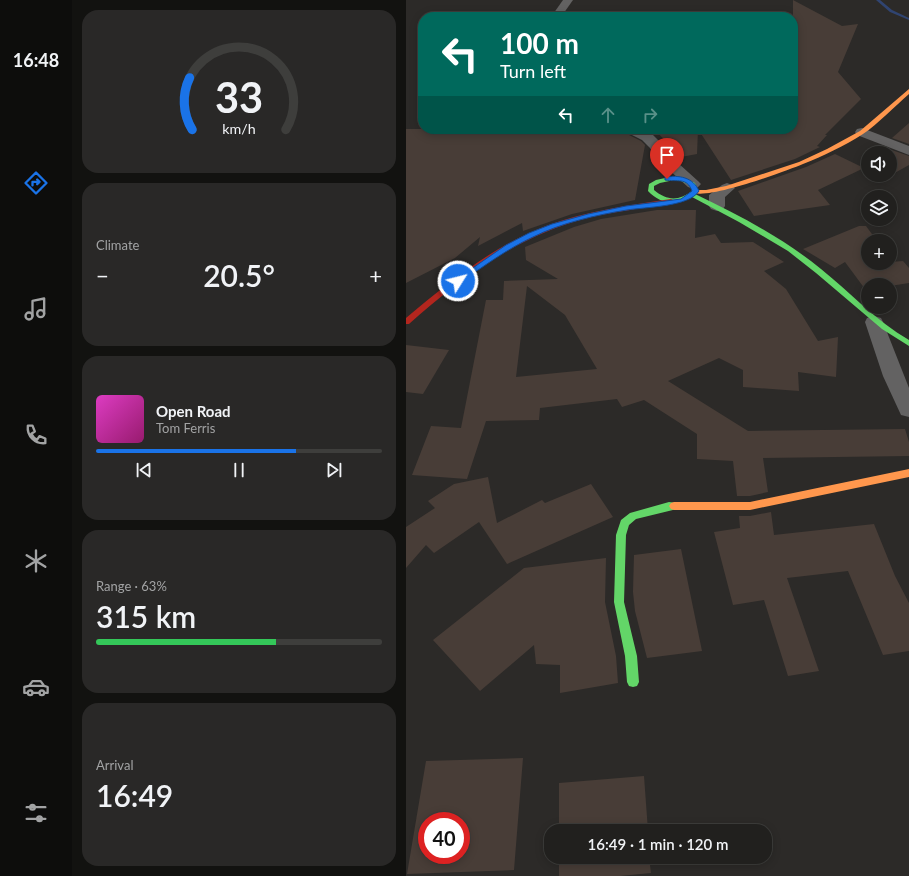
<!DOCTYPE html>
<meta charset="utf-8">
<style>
:root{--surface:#21201e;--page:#292827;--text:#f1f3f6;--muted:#a2a3a4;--line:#3e3e3c;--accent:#1a73e8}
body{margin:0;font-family:Lato,sans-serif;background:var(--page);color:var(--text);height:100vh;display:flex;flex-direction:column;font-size:15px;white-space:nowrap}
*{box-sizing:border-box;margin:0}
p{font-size:13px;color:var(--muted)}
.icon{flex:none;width:22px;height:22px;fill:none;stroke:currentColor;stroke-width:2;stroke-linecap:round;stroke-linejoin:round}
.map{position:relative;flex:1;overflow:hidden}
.drawer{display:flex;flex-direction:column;gap:10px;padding:10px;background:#121210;width:334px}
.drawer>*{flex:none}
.banner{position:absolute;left:12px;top:12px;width:380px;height:122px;border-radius:16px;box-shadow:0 2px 10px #0003,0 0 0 1px var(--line);background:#00695c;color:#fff;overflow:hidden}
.fabs{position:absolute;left:455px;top:146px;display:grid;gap:8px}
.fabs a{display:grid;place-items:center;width:36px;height:36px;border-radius:50%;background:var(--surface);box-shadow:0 2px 10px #0003,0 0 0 1px var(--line);font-size:20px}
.speed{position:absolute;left:12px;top:812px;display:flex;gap:8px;font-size:20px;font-weight:700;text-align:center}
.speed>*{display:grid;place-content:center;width:52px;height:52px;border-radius:50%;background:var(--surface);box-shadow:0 2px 10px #0003,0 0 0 1px var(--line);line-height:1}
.speed .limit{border:6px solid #d22;background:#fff;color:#111}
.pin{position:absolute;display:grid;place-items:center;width:34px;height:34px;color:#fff;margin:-41px -17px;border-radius:50% 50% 50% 0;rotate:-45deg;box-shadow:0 0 4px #0007}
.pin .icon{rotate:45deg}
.me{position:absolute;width:44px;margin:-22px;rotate:54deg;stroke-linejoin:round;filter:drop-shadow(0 0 3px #0008)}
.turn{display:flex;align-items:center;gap:14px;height:84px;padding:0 16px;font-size:18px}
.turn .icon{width:52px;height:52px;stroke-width:2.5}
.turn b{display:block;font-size:28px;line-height:34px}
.lanes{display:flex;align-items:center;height:38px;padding:0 16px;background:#0003;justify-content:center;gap:20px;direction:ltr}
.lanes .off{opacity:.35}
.big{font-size:30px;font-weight:600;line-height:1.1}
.drawer .tile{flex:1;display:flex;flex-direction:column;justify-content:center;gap:6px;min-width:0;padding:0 14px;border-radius:16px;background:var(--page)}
.drawer .dial{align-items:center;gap:0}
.dial svg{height:104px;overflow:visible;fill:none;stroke:var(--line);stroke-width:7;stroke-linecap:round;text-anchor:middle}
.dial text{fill:var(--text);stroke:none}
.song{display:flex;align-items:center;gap:12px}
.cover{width:48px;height:48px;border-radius:6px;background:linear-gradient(135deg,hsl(310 70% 55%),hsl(320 70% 35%))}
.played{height:4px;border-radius:2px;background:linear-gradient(90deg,var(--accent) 70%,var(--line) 70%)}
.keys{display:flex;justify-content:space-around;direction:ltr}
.heat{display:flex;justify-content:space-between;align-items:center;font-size:22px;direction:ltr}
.charge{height:6px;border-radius:3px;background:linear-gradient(90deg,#34c759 63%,var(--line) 0)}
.trip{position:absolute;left:138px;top:824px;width:228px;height:40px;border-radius:16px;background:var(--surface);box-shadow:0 2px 10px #0003,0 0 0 1px var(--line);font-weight:600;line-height:40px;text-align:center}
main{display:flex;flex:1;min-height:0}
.dock{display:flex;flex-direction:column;width:72px;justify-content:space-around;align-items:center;background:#0d0d0c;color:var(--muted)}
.dock .icon{width:28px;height:28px}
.dock .on{color:var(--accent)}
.dock b{font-size:18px;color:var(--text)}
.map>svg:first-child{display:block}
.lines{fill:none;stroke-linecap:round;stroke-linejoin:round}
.stream{fill:#304471;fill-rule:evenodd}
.building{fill:#483d37;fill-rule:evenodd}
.street{fill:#636262;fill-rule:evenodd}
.fast{fill:#63d668;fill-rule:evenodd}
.slow{fill:#ff974d;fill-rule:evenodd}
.jam{fill:#b3261e;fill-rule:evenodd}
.route{fill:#1a73e8;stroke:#114b97}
</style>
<main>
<nav class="dock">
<b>16:48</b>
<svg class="icon on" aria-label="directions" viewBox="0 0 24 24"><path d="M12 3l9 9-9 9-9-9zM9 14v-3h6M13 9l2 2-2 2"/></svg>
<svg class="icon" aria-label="music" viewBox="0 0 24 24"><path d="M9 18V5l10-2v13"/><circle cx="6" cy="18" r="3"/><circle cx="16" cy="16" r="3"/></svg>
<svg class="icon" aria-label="phone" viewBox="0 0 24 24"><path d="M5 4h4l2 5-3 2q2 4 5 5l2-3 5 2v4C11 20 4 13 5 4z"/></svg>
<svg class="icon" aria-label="climate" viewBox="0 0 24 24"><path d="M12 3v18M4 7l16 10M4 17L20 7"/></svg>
<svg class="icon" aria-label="car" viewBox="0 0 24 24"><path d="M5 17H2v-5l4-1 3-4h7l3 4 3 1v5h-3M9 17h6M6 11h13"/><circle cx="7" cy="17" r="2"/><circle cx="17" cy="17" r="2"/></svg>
<svg class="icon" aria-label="filters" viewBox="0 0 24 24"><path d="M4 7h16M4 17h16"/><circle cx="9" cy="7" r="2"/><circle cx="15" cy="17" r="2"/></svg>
</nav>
<section class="drawer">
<div class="tile dial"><svg viewBox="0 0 100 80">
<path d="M14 69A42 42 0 1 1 86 69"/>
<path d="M14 69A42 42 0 0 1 12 29" stroke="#1a73e8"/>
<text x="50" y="56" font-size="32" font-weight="700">33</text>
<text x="50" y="72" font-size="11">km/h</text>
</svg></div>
<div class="tile"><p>Climate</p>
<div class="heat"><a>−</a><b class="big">20.5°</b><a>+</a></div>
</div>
<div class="tile">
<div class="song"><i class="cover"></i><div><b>Open Road</b><p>Tom Ferris</p></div></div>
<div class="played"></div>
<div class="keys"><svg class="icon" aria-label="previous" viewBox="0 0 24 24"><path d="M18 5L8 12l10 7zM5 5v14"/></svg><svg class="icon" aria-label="pause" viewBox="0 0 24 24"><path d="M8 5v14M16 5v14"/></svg><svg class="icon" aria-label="next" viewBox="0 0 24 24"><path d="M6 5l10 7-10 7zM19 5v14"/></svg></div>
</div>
<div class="tile"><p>Range · 63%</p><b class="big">315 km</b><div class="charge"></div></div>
<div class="tile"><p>Arrival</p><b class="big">16:49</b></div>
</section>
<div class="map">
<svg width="503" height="876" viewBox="0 0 503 876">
<rect width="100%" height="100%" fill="#2c2a28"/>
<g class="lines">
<!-- stream -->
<path class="stream" d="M470,0H474L486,10L503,18V20L484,12Z"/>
</g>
<!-- building -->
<g class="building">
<path d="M387,0L436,26L452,24L432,72L455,99L419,135H421L411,146L414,147L389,159L325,180L292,129H387Z"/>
<path d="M503,123V144L486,138Z"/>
<path d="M0,129H217L219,133L235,141L239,145L229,200L166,214L117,231L116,223L72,246L74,237L49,258L0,283Z"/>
<path d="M248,129H292L291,154L275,157Z"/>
<path d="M477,147L503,156V165L485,175H480H484V153H469Z"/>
<path d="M429,154L458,168L412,190L424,205L348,216L332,191L400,167Z"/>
<path d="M251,210H290L289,238L309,234L315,243L347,242L378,262L358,271L380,289L412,341L432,337L430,377L392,372L393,391L337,387V370L313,358L262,381L342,431L499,429L503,442V456L357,458L362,492L344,496H331L327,461L291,459V434L238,400L216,407L211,399L134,408L133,420L80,421L61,479L6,475L25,426L55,428L80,300H97L98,281L152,279L120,260L119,247L168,227L195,219ZM121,286L159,315L191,369L110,377Z"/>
<path d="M453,226H460L471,241H462V263H484V260L485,262L497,261L503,268V283L484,286L462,285V289H459L439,262L429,268L397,249Z"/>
<path d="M0,345L43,350L17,394L0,392Z"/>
<path d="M82,477L91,523L136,500L139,503L185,484L207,517L101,564L73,522L28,553L20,545L0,568V527L29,508L22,501L48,484Z"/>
<path d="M365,512L368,535L468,524L489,576L503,603V651L477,655L442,571L381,578L413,671L382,676L358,600L327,605L308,532L334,528L333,516H344Z"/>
<path d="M275,549L296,651L241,658L229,611L227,592L228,555Z"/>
<path d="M200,558L199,602L210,656L212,683L154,693V665L130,664L128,645L74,691L27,640L118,568Z"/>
<path d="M117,758L108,870L1,874L20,761ZM21,821H55V855H21Z"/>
<path d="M238,776L242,831H153V783Z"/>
<path d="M153,857H243L245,873L214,876H153Z"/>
</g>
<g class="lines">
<!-- street -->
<g class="street">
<path d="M157,0H167L155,17H145Z"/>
<path d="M456,128L503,146V155L451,135L449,132L451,129Z"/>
<path d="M218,129H236L246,134L254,142L262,154L292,181L295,184L292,187L287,189L282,187L252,160L244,148L236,140L220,132Z"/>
<path d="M321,183L326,185L329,188L319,197V206L317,209L311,211L305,209L303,206V195L316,185Z"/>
<path d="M468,316L475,318L477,322L503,388V417L495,415L477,376L459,322L461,318Z"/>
</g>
<!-- fast -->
<g class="fast">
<path d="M268,176L278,178L289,183L292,191L289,194C333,215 377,238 415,269C445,293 470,321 503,340V346L476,329L410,273L382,251L333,222L286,197C271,206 254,204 242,191L243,184L250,180ZM268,180L275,181L284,185L286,191C273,201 261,201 248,190V186L254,183Z"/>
<path d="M263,502L271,503L273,506L271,509L230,519L223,525L220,535L218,602L231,656L233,682L231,686L227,687L223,686L221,682L219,656L208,602L210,535L215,520L224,513Z"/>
</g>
<!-- slow -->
<g class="slow">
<path d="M503,89V94C489,106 472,124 457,134C438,146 417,156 397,164C380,171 299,201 286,192L289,190H300L320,186L393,162L421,149L454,131Z"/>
<path d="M503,469V477L344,510H268L265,509L263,506L265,503L268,502H344Z"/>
</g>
<!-- jam -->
<path class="jam" d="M265,199L267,200V202C238,209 207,211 178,219C110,237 55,278 3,324H0V318C43,282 87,246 140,226C180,211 223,205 265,199Z"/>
</g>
<!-- route -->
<path class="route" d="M259,177C273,175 287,177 293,191C283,207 239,207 221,210C190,215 155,223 127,237C101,249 78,266 55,282L52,283L48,281L100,245L123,233L146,224L182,214L220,206L275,199L286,191C281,177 271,182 259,180Z"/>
</svg>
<div class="fabs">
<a><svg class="icon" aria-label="sound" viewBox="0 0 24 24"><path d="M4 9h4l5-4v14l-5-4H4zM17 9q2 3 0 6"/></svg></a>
<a><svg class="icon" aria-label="layers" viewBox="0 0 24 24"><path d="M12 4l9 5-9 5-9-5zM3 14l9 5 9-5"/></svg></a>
<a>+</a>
<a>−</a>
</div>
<div class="speed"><div class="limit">40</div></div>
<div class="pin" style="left:261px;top:179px;background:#d93025"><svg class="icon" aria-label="arrive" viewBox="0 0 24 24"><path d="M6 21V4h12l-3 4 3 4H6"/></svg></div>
<svg class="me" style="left:52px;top:281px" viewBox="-20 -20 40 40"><circle r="17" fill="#1a73e8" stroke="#fff" stroke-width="3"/><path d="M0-11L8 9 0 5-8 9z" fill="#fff"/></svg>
<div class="trip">16:49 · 1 min · 120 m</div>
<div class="banner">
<div class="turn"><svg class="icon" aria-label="left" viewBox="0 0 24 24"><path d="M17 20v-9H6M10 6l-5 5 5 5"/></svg><div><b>100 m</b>Turn left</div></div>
<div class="lanes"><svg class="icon" aria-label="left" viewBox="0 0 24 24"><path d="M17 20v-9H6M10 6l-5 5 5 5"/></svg><svg class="icon off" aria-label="ahead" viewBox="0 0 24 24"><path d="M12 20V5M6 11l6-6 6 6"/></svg><svg class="icon off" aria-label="right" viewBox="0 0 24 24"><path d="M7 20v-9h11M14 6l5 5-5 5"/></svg></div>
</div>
</div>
</main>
